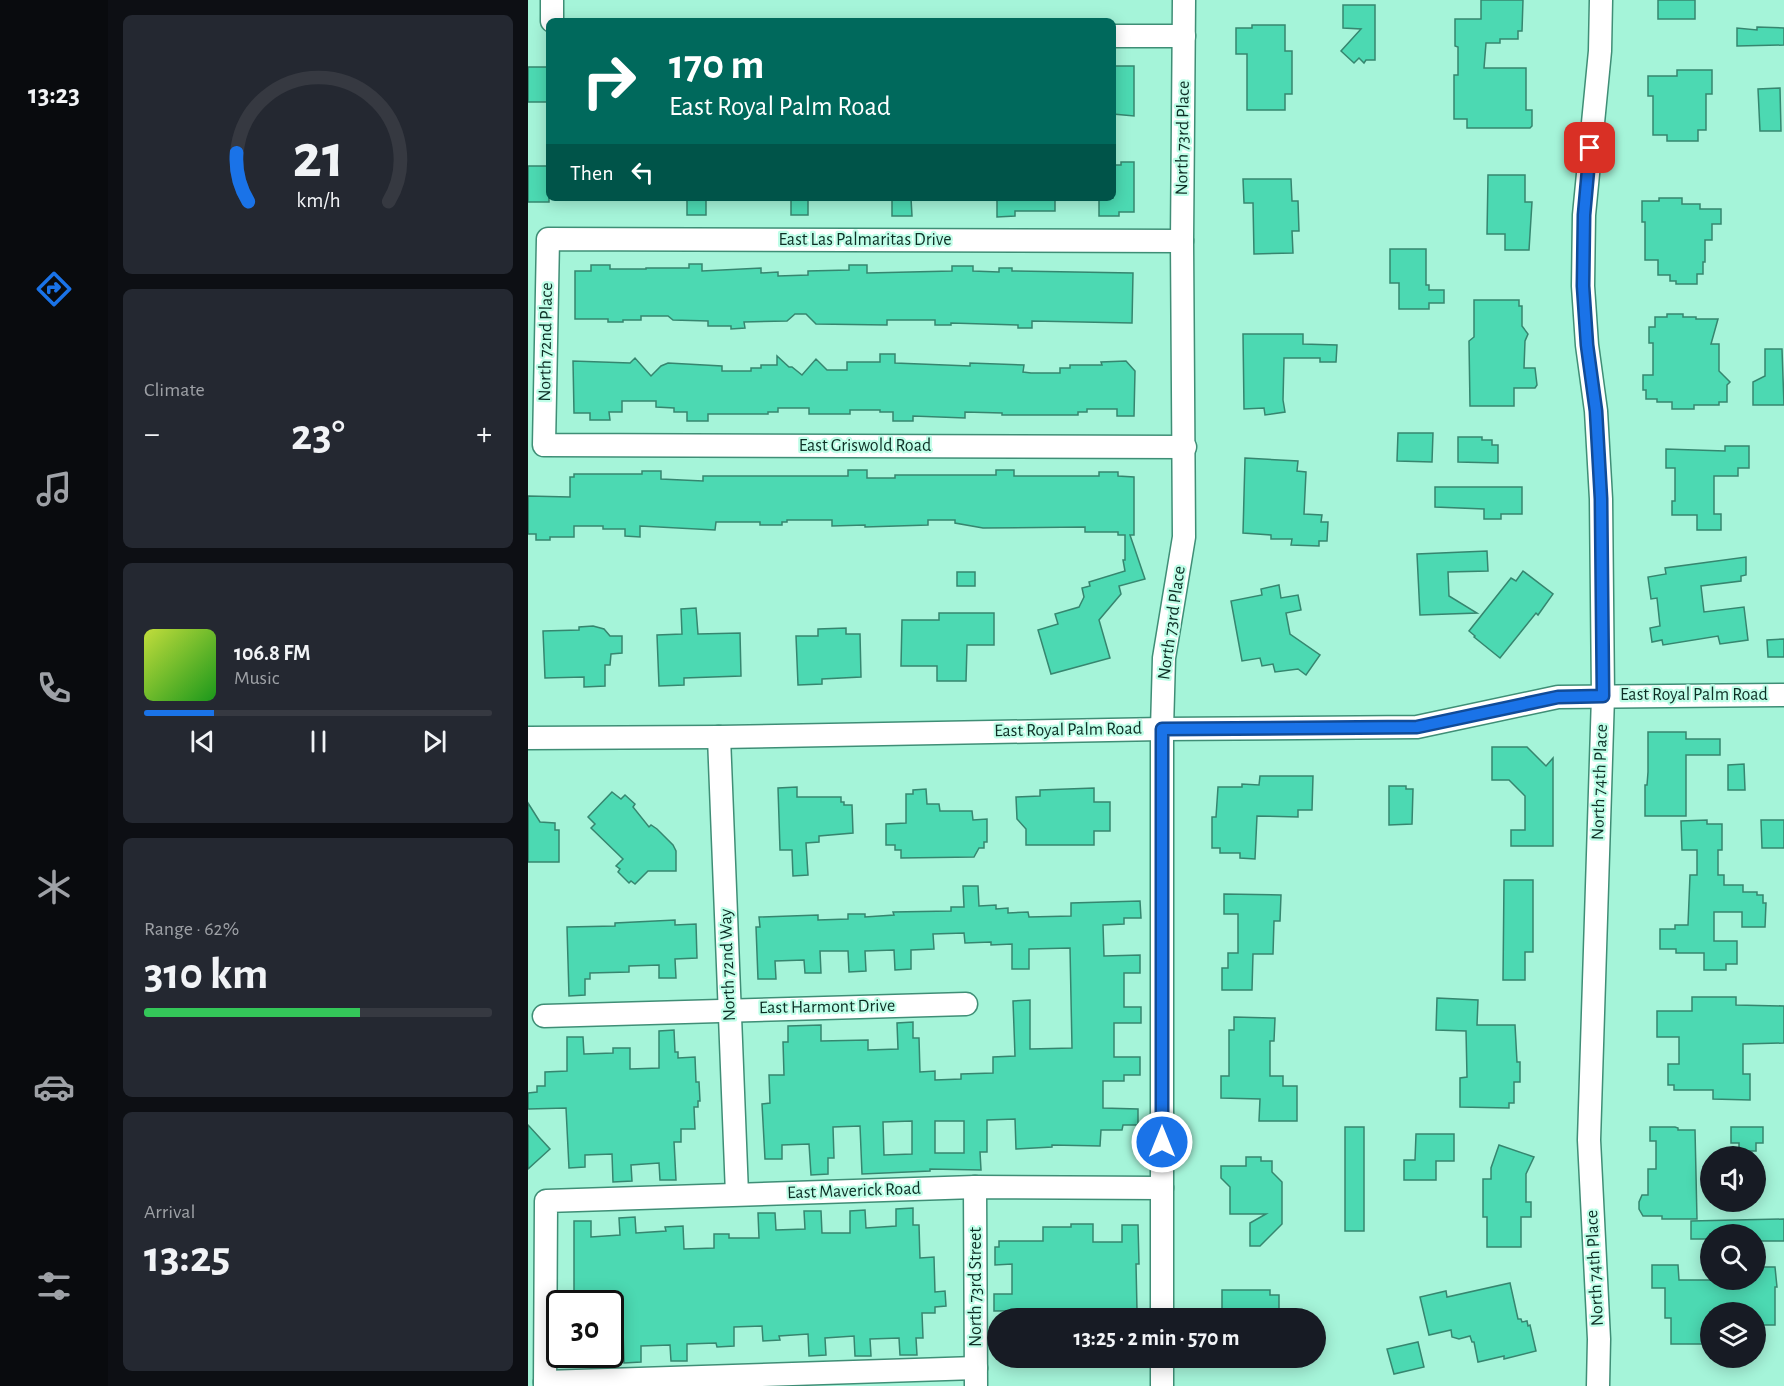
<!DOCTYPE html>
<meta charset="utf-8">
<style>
:root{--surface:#171b24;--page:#242831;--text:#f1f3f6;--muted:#9ea1a6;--line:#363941;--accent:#1a73e8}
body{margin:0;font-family:"Alegreya Sans",sans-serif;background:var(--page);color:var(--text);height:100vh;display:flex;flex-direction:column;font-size:22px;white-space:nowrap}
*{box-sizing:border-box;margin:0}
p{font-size:20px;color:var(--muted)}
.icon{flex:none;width:33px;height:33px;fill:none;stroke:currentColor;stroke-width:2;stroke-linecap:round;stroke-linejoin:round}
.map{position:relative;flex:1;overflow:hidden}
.panel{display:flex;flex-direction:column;gap:15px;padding:15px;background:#0d0f14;width:420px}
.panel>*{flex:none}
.guide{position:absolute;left:18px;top:18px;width:570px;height:183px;border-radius:9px;box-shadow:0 3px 15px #0003;background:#00695c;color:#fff;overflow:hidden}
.fabs{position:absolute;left:1172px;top:1146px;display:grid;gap:12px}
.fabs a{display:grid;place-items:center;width:66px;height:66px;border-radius:50%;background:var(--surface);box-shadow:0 3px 15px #0003;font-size:30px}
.speed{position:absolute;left:18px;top:1290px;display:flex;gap:12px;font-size:30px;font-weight:700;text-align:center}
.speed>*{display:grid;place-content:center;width:78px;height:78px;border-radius:50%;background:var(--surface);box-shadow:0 3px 15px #0003;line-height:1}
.speed .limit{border:3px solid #111;border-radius:9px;background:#fff;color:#111}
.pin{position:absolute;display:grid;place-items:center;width:51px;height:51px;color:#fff;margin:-26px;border-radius:12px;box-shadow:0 3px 9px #0006}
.me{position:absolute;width:66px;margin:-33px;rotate:0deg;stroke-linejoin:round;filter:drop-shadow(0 0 4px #0008)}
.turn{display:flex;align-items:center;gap:21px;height:126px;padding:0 24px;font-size:27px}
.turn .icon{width:78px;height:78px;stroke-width:2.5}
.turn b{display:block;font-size:42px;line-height:51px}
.then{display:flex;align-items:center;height:57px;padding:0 24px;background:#0003;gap:12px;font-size:22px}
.big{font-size:45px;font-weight:700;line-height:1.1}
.panel .widget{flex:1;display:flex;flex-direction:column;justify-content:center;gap:9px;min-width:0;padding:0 21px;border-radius:9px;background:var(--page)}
.panel .dial{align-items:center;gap:0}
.dial svg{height:156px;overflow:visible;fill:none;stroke:var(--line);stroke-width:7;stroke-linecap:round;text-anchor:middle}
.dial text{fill:var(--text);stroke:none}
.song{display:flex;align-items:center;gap:18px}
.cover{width:72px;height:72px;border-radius:9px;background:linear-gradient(135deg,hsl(70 70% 55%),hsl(120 70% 35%))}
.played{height:6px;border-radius:3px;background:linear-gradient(90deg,var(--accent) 20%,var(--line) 20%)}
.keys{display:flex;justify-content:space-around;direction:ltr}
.heat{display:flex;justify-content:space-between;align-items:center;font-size:33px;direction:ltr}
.charge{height:9px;border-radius:4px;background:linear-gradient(90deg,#34c759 62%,var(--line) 0)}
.trip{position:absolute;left:459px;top:1308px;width:339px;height:60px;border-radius:30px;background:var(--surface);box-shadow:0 3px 15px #0003;font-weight:700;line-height:60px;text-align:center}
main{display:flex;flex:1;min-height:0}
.dock{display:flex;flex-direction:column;width:108px;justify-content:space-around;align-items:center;background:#090b0e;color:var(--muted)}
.dock .icon{width:42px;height:42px}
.dock .selected{color:var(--accent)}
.dock b{font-size:27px;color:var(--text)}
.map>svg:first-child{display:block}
.building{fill:#4cd9b2;stroke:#36866f;stroke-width:1.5;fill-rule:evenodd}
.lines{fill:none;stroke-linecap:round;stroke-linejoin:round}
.minor-casing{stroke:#3f8e76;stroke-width:25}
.minor{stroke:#fff;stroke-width:22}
.route-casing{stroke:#114b97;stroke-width:15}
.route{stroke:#1a73e8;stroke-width:10}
.labels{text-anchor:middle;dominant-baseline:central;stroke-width:4.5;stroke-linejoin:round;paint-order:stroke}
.street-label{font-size:18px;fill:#0d2f25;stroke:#bffee8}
</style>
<main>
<nav class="dock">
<b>13:23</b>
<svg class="icon selected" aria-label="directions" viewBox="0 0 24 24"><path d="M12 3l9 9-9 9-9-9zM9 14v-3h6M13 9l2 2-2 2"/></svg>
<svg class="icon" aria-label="music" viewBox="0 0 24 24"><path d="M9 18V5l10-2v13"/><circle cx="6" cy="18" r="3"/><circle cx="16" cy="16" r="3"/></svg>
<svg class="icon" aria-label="phone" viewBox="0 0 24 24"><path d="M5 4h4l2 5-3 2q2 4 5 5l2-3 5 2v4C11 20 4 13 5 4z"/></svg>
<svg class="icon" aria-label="climate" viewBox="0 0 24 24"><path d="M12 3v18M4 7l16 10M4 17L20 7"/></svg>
<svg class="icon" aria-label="car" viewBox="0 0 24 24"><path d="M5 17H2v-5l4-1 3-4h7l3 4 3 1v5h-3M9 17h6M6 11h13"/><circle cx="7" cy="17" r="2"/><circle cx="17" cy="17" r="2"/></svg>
<svg class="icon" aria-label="filters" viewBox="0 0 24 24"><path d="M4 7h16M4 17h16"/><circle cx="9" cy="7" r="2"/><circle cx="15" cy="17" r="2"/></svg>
</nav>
<section class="panel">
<div class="widget dial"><svg viewBox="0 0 100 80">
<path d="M14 69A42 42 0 1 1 86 69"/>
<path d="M14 69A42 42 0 0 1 8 44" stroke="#1a73e8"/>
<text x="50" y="56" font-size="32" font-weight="700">21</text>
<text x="50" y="72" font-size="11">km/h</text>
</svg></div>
<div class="widget"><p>Climate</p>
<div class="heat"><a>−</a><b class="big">23°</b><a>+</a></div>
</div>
<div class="widget">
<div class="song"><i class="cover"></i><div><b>106.8 FM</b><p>Music</p></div></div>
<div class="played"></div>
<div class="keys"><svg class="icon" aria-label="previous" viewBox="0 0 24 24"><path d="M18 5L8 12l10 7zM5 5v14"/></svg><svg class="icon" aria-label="pause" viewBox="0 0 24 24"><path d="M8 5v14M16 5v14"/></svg><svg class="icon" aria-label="next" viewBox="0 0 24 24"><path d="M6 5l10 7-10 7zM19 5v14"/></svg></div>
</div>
<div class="widget"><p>Range · 62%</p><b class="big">310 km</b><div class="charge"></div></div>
<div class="widget"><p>Arrival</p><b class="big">13:25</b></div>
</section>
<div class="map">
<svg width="1256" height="1386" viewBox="0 0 1256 1386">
<rect width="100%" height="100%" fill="#a5f4d9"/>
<!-- building -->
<g class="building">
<path d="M953,0H995L994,31H990V39H972V43H958L956,68H998V110H1004V126L1002,128H939V119H926V75H930V47L927,46V19H953Z"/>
<rect x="1130" y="0" width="37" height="19"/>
<path d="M815,5H847V60H838L836,63L831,58L826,63L813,51L833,29L815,28Z"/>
<path d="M724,25H757V51H764V94H757V110H719V54H708V28H724Z"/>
<path d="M1229,27L1256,28V45L1209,46V28L1229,30Z"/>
<path d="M585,66H606V116L585,114Z"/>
<rect x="0" y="67" width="21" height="35"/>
<path d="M1149,70H1184V94H1178V130H1170V141H1139V135H1125V96H1120V76H1149Z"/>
<path d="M1252,88L1253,131H1232L1230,89Z"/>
<path d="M593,162H606V212H591V216H571V198H585V165H593Z"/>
<rect x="0" y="166" width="21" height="36"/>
<path d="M960,175H997V202H1004L1001,250H977V234H959Z"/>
<path d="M715,179H763L764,201H770L771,231H764L765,253L726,254L725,203H716Z"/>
<rect x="159" y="198" width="19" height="17"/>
<rect x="263" y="198" width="17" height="17"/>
<path d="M364,198H383L384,216H364Z"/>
<path d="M469,198H527V211H487V216L469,217Z"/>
<path d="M1131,198H1154V204H1172V209H1193V224H1184V240H1177V262H1175V274H1169V284H1148V281H1142V275H1130V260H1117V222H1114V201H1131Z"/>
<path d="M862,249H898V285H901V290H916V303H901V309H871V283H862Z"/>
<path d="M161,264H174V271L233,268V273L250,272V276L280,275V271L321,270V265H339V273L424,271V266H445V271L471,272V268H484V271L605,273L604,323L504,321V328H490V325L423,323V325H407V320H359V325L288,324L278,314H267L259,321L216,322L217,328L203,329V326H180V321L145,320L140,316H113V320H95V322H80V319H47V271H63V265H82V269H118V268H161Z"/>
<path d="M946,300H991V306H994V326L1000,334L997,341L996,368H1007L1009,385L1007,388H986V406H942L941,341L946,337Z"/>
<path d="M1139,314H1155V317H1168V319H1190L1183,344H1191V371L1202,382L1199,385V402H1191V405H1166V409H1144V402H1129V399H1118V390H1115V375H1125V343H1121V327H1127V317H1139Z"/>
<path d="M715,334H775V344L809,345L808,362H792V358H756L755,400L757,412L737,415L736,408L716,409Z"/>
<path d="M1237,349H1254L1256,405H1225V382L1237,376Z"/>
<path d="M352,354H367V363L442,366V363L496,365L495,372L503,373H532V368H542V365H574L573,362L598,361L607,371L606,416H589V409H559V412H550V415H474V413L437,412V418L385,416V421H365V412H352V410H322V414H281V408H250V412H240V414H180V421H159V412H146V408L128,407V401H94V412H81L82,420H62V413H46L45,361L102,363L107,358L123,376L133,366L140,363L194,366V371H223V368H233V365H249V356L261,367H264L274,375L288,359L299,370H319V362H352Z"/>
<path d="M870,433H905L904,462L869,461Z"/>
<path d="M930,437H954V440H964V445H970V463L930,462Z"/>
<path d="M1197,446H1221V468H1210V476H1186V514H1193V530H1169V515H1144V501H1147V468H1138V449L1197,451Z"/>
<path d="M717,458L770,461L769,471L778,472L776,514L794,515L793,522H800L799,541H791V546L763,545L764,539H743V535L715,533Z"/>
<path d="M320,470H339V478H367V475H468V470H486V476H571V472H590V476L606,477V535H602L617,579L591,586L593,594L571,620L582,658L523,674L510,630L530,624L527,614L551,607L556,597L554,588L562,586L561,582L597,571L595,560H597V535H590V532H557V527L455,528L427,523V520H400V525L337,527V525L304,526V520H259V522H254V525H232V522H188L187,530L112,526V537L97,536V529H75V526H46V537H22V540H8V534H0V496L42,497V477H46V474H114V471H133V479L175,481V476H320Z"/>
<path d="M907,487H994V514H973V519H956V509L907,507Z"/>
<path d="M959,551L960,571L920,572L921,596L949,613L892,615L889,554Z"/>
<path d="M1218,557V575L1213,576V581L1173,586L1176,612L1216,607L1220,640L1192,644L1190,636L1135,645L1134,640L1124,642L1122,628L1132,626L1129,598L1123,599L1120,577L1138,574L1137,568Z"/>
<path d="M995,571L1025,594L1010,615L1008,613L972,658L946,637L947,636L941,631L983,578L988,581Z"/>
<rect x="429" y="572" width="18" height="14"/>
<path d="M751,585L753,598L770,595L773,610L758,613L762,634L792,655L778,675L770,669L747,672L745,664L734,666L732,658L714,661L703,601L734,595L733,589Z"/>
<path d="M168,608L170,634L212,633L213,676L156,678V685L131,686L129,635L154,634L153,609Z"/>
<path d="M411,613H466V645H439L438,681H409V666H373L374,620H411Z"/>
<path d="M65,626L76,629L82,636H94V653L83,654L82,665H77V686L56,687V677L17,678L15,631L51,630V627Z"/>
<path d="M318,628V634H332L333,677L294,679V684L270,685L268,636H290V629Z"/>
<path d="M1256,639V657H1240L1239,640Z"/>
<path d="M1120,732H1158V739H1192V755H1158V816H1117V785H1119L1120,772Z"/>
<path d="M964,747H999L1018,766L1025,758V846H983V830H997V796L981,780H964Z"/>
<path d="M1216,764L1217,790H1200V765Z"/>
<path d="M732,776H785L784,810H770V817L729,816L727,859L712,858V853H692V848H684V817H688L690,787H714V784L731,785Z"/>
<path d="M861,786H878V789H885L884,824L861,825Z"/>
<path d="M269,787V797H313V802H316V805H324L325,833L291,836V842L278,843L280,875L265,876L264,850H252L250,788Z"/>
<path d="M566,788V802H582V831H566V845H498V829L489,819L488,797L512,796V790Z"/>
<path d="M398,789L399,804H411L412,811H444L445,820L459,819V842H456V848H451L446,857L373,858V850H367V845H358V824L378,823V794H385V790Z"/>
<path d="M84,792L93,799L97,795L107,804L105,807L121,827L123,825L129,829L145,845L148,851V871H120L107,884L103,881L101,883L90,872L92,869L88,866L95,859L63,828L67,824L60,817Z"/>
<path d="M0,803L12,822L27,823V830H31V862H0Z"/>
<path d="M1179,820V824H1194V850H1190V875H1196V885H1215V892H1229V895H1235V903H1238L1237,927H1214V912H1186V941H1209V964H1198V970H1176V953H1148V949H1132V929H1147V925H1160L1162,875H1169V850H1154L1153,821Z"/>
<path d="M1233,820H1256V848H1234Z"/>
<path d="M976,880H1005V952H997V980H975Z"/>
<path d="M435,886H450L451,906L468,905V909L480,908V913L500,912L501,917L543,916V903L612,901L613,918H596V924L575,925L576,956L612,955V973H596V1007H613V1023H586V1057H612V1075H596V1081H575V1108L610,1109V1125H595L594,1130H573L572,1146L524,1145V1147L488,1149L487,1119L459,1120V1152H452L453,1170L402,1169V1171L334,1174L332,1126L305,1127L306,1158H300V1174L283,1175L281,1144L254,1145V1159H237L234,1104L242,1103L241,1075H256L255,1042H260V1026L293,1025V1041L340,1040V1050L370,1049L369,1023L385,1022V1038H391L392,1072L407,1071V1080L433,1079V1074L465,1073V1057L487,1056L485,1001L502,1000V1049L544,1048L542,948L501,949V969H484V944L463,945V942L437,943L436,933L405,934L406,949L383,950V969L367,970L366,950L337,951L338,971L321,972L320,951H292L293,973H277L276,960L247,961L248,979H230L228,927H232L231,917L290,915V920L320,919V914H337V917L366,915L365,912L423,911V907H436ZM384,1121V1154L356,1155L355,1122ZM407,1121H436V1153H407Z"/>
<path d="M696,894L753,895L752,921H746L745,954H725L724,990H694V968H700V953H710V914H696Z"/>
<path d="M147,920V925L168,924L169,958L147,959L148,978H131V965L101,966V972L62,973V979H57V995L41,996L39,927L87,926V923Z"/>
<path d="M1164,997H1208V1005L1256,1006V1043L1215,1044V1074H1222V1100L1185,1099V1090H1146V1085H1140V1064H1151V1037H1129V1011H1164Z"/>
<path d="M909,998L950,1000L949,1025H987L989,1062H992V1082H986V1103H981V1108L932,1107V1078L939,1077L938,1031L908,1030Z"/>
<path d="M706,1017L747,1018L746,1041H742V1076H755V1086H769V1121H731L732,1099L693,1098V1076H701V1030H706Z"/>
<path d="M146,1030L147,1052H150V1058L167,1057L168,1082H171L172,1101H170V1107H166L167,1129H153V1142H146L148,1180H132L131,1163L103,1165L104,1181L85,1182L84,1154L57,1155V1167L41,1168L38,1108L0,1109V1093L9,1092V1086H17V1072L39,1071V1037H55L56,1054L85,1053V1048H102V1069L131,1068V1031Z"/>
<path d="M0,1125L22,1149L0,1169Z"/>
<rect x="817" y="1127" width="19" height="104"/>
<path d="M1122,1127H1147L1150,1128V1130H1167L1169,1219H1134V1216H1115L1111,1209V1202L1114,1195H1120V1169H1128V1141H1122Z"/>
<path d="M1203,1127H1235V1143H1228V1151H1211V1143H1203Z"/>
<path d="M888,1134H926V1161H908V1180H876V1160H887Z"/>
<path d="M971,1145L1006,1157L998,1174V1202H1003V1217H993V1247H959V1217H955V1179H963V1168Z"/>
<path d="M718,1157H733V1161H744V1172L754,1182V1224L732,1246H722V1223L738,1214H702V1187L693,1178V1166H718Z"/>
<path d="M385,1208V1225H391L392,1258L406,1257L407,1292L417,1291L418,1306L407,1307V1313H394L395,1338H388L389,1355H372L371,1338L342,1339L343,1356H327L326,1336L297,1338L298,1355L281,1356L280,1334L251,1336L252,1340L235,1341L234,1326L206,1327V1346L189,1347L188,1343L159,1344V1361H143L142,1345L113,1346V1362L96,1363L95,1329H82V1304H46V1221H63V1237L92,1235L91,1218L107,1217L108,1233L138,1231L137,1227L155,1226L156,1249L186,1248V1234H201V1238H231L230,1213H247L248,1230L277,1229L276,1211H293L294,1233H322V1211L337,1210L338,1228L368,1226V1209Z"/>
<path d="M1256,1219V1241H1227V1234H1182V1239H1163V1221Z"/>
<path d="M543,1224H565V1242H594V1225H610L611,1264H608L609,1310H587V1318H543V1310L466,1311V1294H484V1264L467,1265V1247H471V1241H515V1227H543Z"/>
<path d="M1124,1265H1150L1151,1280H1227V1267H1247L1249,1287H1247V1325H1227V1312H1182V1344H1143V1318H1137V1288H1124Z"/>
<path d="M982,1283L990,1319H993L994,1322L999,1321L1000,1326L1002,1325L1008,1351L976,1359V1356L950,1362L946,1342H944L942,1336L931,1339L924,1337L923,1330L901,1335L892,1297L918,1291L919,1297Z"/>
<path d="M694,1290H742V1295H751V1318H711V1309H694Z"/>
<path d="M890,1342L896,1367L866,1374L859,1349Z"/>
</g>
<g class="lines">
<!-- minor casing -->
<g class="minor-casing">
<g id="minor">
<path d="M24,21V0"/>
<path d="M585,36H656"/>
<path d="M654,241L20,239L16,445L657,447"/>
<path d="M191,737L209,1194"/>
<path d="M0,738L191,737L634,729L889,727L1030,697L1256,695"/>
<path d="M16,1016L438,1004"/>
<path d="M447,1187L448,1386"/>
<path d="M634,1318V729L636,658L656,537L654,241L656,0"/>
<path d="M17,1382L448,1368"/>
<path d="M17,1386L18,1201L447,1187L634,1188"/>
<path d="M634,1386V1358"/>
<path d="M1070,1386L1071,1339L1061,1140L1075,696L1073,499L1068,411L1059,345L1055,286L1056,215L1072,51L1073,0"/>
</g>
</g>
<!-- minor -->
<use href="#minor" class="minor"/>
</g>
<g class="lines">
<!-- route casing -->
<g class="route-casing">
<path id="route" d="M634,1142V729L889,727L1030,697L1075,696L1073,499L1068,411L1059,345L1055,286L1056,215L1062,148"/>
</g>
<!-- route -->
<use href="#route" class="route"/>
</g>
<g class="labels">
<!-- street labels -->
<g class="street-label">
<text transform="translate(655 138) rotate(-89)">North 73rd Place</text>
<text x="337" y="240">East Las Palmaritas Drive</text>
<text transform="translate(18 342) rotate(-89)">North 72nd Place</text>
<text x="337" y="446">East Griswold Road</text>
<text transform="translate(644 623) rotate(-82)">North 73rd Place</text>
<text x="1166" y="695">East Royal Palm Road</text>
<text transform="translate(540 730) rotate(-1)">East Royal Palm Road</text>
<text transform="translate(1072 782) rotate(-88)">North 74th Place</text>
<text transform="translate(200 965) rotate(-92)">North 72nd Way</text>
<text transform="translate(299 1007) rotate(-1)">East Harmont Drive</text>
<text transform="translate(326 1191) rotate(-2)">East Maverick Road</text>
<text transform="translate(1067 1268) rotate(-93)">North 74th Place</text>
<text transform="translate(448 1287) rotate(-90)">North 73rd Street</text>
</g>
</g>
</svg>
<div class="fabs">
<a><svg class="icon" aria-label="sound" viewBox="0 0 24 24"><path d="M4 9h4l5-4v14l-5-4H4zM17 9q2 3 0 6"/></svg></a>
<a><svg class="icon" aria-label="search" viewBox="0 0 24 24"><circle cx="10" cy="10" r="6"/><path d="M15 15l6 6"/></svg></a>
<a><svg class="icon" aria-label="layers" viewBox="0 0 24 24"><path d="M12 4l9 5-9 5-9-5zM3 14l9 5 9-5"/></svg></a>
</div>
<div class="speed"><div class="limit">30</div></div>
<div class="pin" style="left:1062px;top:148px;background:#d93025"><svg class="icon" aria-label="arrive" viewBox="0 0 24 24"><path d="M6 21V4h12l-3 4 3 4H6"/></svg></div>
<svg class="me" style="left:634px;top:1142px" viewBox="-20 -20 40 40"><circle r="17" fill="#1a73e8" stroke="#fff" stroke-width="3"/><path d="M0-11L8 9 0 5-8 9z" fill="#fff"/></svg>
<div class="trip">13:25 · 2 min · 570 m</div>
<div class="guide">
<div class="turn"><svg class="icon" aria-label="right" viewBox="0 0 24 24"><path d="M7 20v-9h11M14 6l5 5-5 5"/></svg><div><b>170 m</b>East Royal Palm Road</div></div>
<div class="then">Then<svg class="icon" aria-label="left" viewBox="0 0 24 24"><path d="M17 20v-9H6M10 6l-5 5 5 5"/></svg></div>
</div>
</div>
</main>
